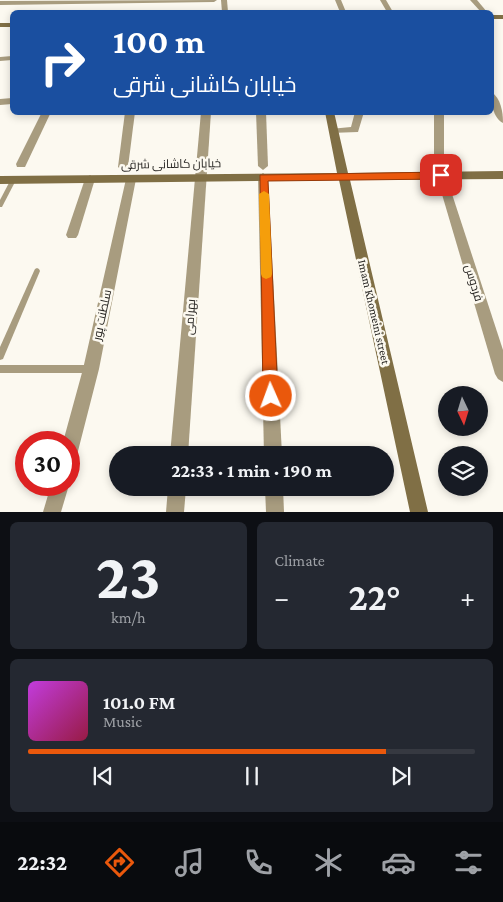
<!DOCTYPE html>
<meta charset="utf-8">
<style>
:root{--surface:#171b24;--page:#242831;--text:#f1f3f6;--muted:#9ea1a6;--line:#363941;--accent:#ea580c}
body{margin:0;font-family:"Crimson Pro",Cairo,serif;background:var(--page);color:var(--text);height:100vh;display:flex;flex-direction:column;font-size:19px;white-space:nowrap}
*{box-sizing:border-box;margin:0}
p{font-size:16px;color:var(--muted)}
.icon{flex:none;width:28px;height:28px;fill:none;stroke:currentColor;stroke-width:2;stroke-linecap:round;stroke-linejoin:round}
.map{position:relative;height:512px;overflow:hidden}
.details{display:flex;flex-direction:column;gap:10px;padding:10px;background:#0d0f14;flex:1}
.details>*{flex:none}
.guide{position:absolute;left:10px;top:10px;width:484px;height:105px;border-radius:8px;box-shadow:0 2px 8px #0003;background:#1a4fa0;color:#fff;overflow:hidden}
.needle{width:32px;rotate:176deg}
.controls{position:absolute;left:438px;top:386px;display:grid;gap:10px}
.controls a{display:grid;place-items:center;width:50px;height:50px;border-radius:50%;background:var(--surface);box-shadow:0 2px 8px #0003;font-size:25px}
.speed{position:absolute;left:15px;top:431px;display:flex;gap:10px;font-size:25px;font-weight:700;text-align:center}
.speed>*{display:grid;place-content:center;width:65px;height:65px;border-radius:50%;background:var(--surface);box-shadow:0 2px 8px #0003;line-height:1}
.speed .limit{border:8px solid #d22;background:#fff;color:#111}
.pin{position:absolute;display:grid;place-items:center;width:42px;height:42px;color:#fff;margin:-21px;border-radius:10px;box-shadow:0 2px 8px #0006}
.me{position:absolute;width:55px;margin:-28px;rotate:358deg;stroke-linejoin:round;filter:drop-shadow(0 0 4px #0008)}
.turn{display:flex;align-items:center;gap:18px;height:105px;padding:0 20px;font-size:22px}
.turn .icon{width:65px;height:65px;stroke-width:2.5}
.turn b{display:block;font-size:35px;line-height:42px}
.big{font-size:38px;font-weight:700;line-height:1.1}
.details .card{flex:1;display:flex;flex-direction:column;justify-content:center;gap:8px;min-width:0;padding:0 18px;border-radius:8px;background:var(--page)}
.details .dial{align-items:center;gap:0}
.dial b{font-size:65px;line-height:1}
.song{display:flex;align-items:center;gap:15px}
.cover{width:60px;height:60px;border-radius:8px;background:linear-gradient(135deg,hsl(290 70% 55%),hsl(340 70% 35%))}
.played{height:5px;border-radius:2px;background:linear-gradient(90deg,var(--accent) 80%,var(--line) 80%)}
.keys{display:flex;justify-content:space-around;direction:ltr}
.heat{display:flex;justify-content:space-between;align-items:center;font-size:28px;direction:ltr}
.details .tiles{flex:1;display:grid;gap:10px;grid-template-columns:1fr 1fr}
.card:last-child{grid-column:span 2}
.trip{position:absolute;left:109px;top:446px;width:285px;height:50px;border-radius:25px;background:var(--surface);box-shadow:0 2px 8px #0003;font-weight:700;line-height:50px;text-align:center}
.dock{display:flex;height:80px;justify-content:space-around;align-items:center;background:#090b0e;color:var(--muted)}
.dock .icon{width:35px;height:35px}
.dock .on{color:var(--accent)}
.dock b{font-size:22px;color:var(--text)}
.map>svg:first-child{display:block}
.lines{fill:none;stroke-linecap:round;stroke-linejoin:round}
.service{fill:#a89c7f;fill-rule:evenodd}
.minor{fill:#a89c7f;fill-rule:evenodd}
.secondary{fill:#806f45;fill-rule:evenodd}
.route{fill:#ea580c;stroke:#983908}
.slow{fill:#f59e0b}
.labels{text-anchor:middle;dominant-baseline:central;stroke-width:5;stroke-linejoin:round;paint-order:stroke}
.street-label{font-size:12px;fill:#282623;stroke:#fcf9f0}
</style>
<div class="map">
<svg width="503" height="512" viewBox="0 0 503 512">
<rect width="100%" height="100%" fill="#fcf9f0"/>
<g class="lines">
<!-- service -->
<g class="service">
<path d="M13,178L16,180L2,207H0V200L11,179Z"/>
<path d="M37,268L39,269L40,271L3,359L0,360V347L34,271L35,269Z"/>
<path d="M0,365H89L92,366L93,369L92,372L89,373H0Z"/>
</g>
<!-- minor -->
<g class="minor">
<path d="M217,0L214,2L0,5V1Z"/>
<path d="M221,0H227L228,12H222Z"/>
<path d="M335,0H341L346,12H340Z"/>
<path d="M380,0H386L393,12H387Z"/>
<path d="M470,0H477L487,12H481Z"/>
<path d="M12,56V60L0,61V57Z"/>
<path d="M491,92C501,98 503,112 503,123C493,118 491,103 491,92Z"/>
<path d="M12,98V104L0,105V99Z"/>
<path d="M42,112H51L25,167H17L16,164Z"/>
<path d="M125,112H135L128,167L123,171L118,167Z"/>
<path d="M201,112H211L188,455H170Z"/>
<path d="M256,112H266L268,166L263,170L258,166Z"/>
<path d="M355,112H364L358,132L330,133V129L351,127Z"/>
<path d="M434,112H444V155L439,159L434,155Z"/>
<path d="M263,173L268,177L282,455H264L258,177Z"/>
<path d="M90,175L95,179L78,235L76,238H68L66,235L85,179Z"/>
<path d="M131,175L136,179L99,369L78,451L75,457L69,460V442H63L83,369L126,179Z"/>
<path d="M446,187L451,191L503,350V382L498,379L495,374L441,191Z"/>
<path d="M51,485H69L61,512H43Z"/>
<path d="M168,488H186L184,512H166Z"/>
<path d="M265,488H283L284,512H266Z"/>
</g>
<!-- secondary -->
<g class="secondary">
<path d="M301,10H317L320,12H298Z"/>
<rect x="491" y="15" width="12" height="4"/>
<rect x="0" y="23" width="12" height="4"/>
<path d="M325,112H334L348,173L503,171V179L350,180L428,512H410L339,180L0,184V176L337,173Z"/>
</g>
</g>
<!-- route -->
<path class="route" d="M441,172L446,175L441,179L268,181L278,396L276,401L271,403L266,401L263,396L260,175Z"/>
<!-- slow -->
<path class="slow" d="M264,191L269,194L272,274L271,277L266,279L262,277L261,274L259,194Z"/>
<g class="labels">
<!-- street labels -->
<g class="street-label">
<text transform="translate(171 164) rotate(-1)">خیابان کاشانی شرقی</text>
<text transform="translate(474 283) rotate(73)">فردوس</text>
<text transform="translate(374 312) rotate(77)">Imam Khomeini street</text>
<text transform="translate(102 315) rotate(-78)">سلطنت پور</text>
<text transform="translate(190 317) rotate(-86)">بهرامی</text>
</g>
</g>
</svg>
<div class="controls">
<a><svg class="needle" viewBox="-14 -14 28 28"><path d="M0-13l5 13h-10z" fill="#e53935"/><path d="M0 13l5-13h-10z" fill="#9ea1a6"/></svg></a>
<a><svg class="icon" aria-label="layers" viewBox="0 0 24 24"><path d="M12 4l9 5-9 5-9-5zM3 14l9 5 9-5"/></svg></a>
</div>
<div class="speed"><div class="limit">30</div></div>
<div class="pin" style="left:441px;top:175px;background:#d93025"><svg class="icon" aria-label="arrive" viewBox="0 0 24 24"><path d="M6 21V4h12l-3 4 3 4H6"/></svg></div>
<svg class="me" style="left:271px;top:396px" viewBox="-20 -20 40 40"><circle r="17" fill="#ea580c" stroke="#fff" stroke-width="3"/><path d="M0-11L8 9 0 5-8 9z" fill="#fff"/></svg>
<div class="trip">22:33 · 1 min · 190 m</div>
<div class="guide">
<div class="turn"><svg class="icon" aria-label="right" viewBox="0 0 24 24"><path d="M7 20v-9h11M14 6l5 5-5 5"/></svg><div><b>100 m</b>خیابان کاشانی شرقی</div></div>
</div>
</div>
<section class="details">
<div class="tiles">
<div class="card dial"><b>23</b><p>km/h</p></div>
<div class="card"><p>Climate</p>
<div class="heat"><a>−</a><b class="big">22°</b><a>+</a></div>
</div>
<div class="card">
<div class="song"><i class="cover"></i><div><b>101.0 FM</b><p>Music</p></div></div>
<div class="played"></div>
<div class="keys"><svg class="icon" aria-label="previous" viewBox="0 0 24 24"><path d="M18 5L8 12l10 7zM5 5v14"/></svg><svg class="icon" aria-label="pause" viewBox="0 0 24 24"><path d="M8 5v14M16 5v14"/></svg><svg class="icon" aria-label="next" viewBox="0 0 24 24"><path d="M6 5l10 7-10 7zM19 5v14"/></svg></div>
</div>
</div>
</section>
<nav class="dock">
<b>22:32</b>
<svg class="icon on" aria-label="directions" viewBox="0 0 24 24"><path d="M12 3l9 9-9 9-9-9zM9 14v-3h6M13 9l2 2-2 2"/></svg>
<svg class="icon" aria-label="music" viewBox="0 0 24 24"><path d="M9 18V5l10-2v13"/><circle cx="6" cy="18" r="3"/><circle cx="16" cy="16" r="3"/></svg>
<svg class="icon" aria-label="phone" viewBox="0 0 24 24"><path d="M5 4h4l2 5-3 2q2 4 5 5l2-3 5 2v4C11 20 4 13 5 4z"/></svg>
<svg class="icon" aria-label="climate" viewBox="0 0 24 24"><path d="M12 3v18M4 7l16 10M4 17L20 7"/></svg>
<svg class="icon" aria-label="car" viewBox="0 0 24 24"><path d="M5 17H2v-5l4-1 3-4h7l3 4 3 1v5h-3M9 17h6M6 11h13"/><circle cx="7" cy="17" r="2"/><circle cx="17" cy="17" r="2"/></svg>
<svg class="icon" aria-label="filters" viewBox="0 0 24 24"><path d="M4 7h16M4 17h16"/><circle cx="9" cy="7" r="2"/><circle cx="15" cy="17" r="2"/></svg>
</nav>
